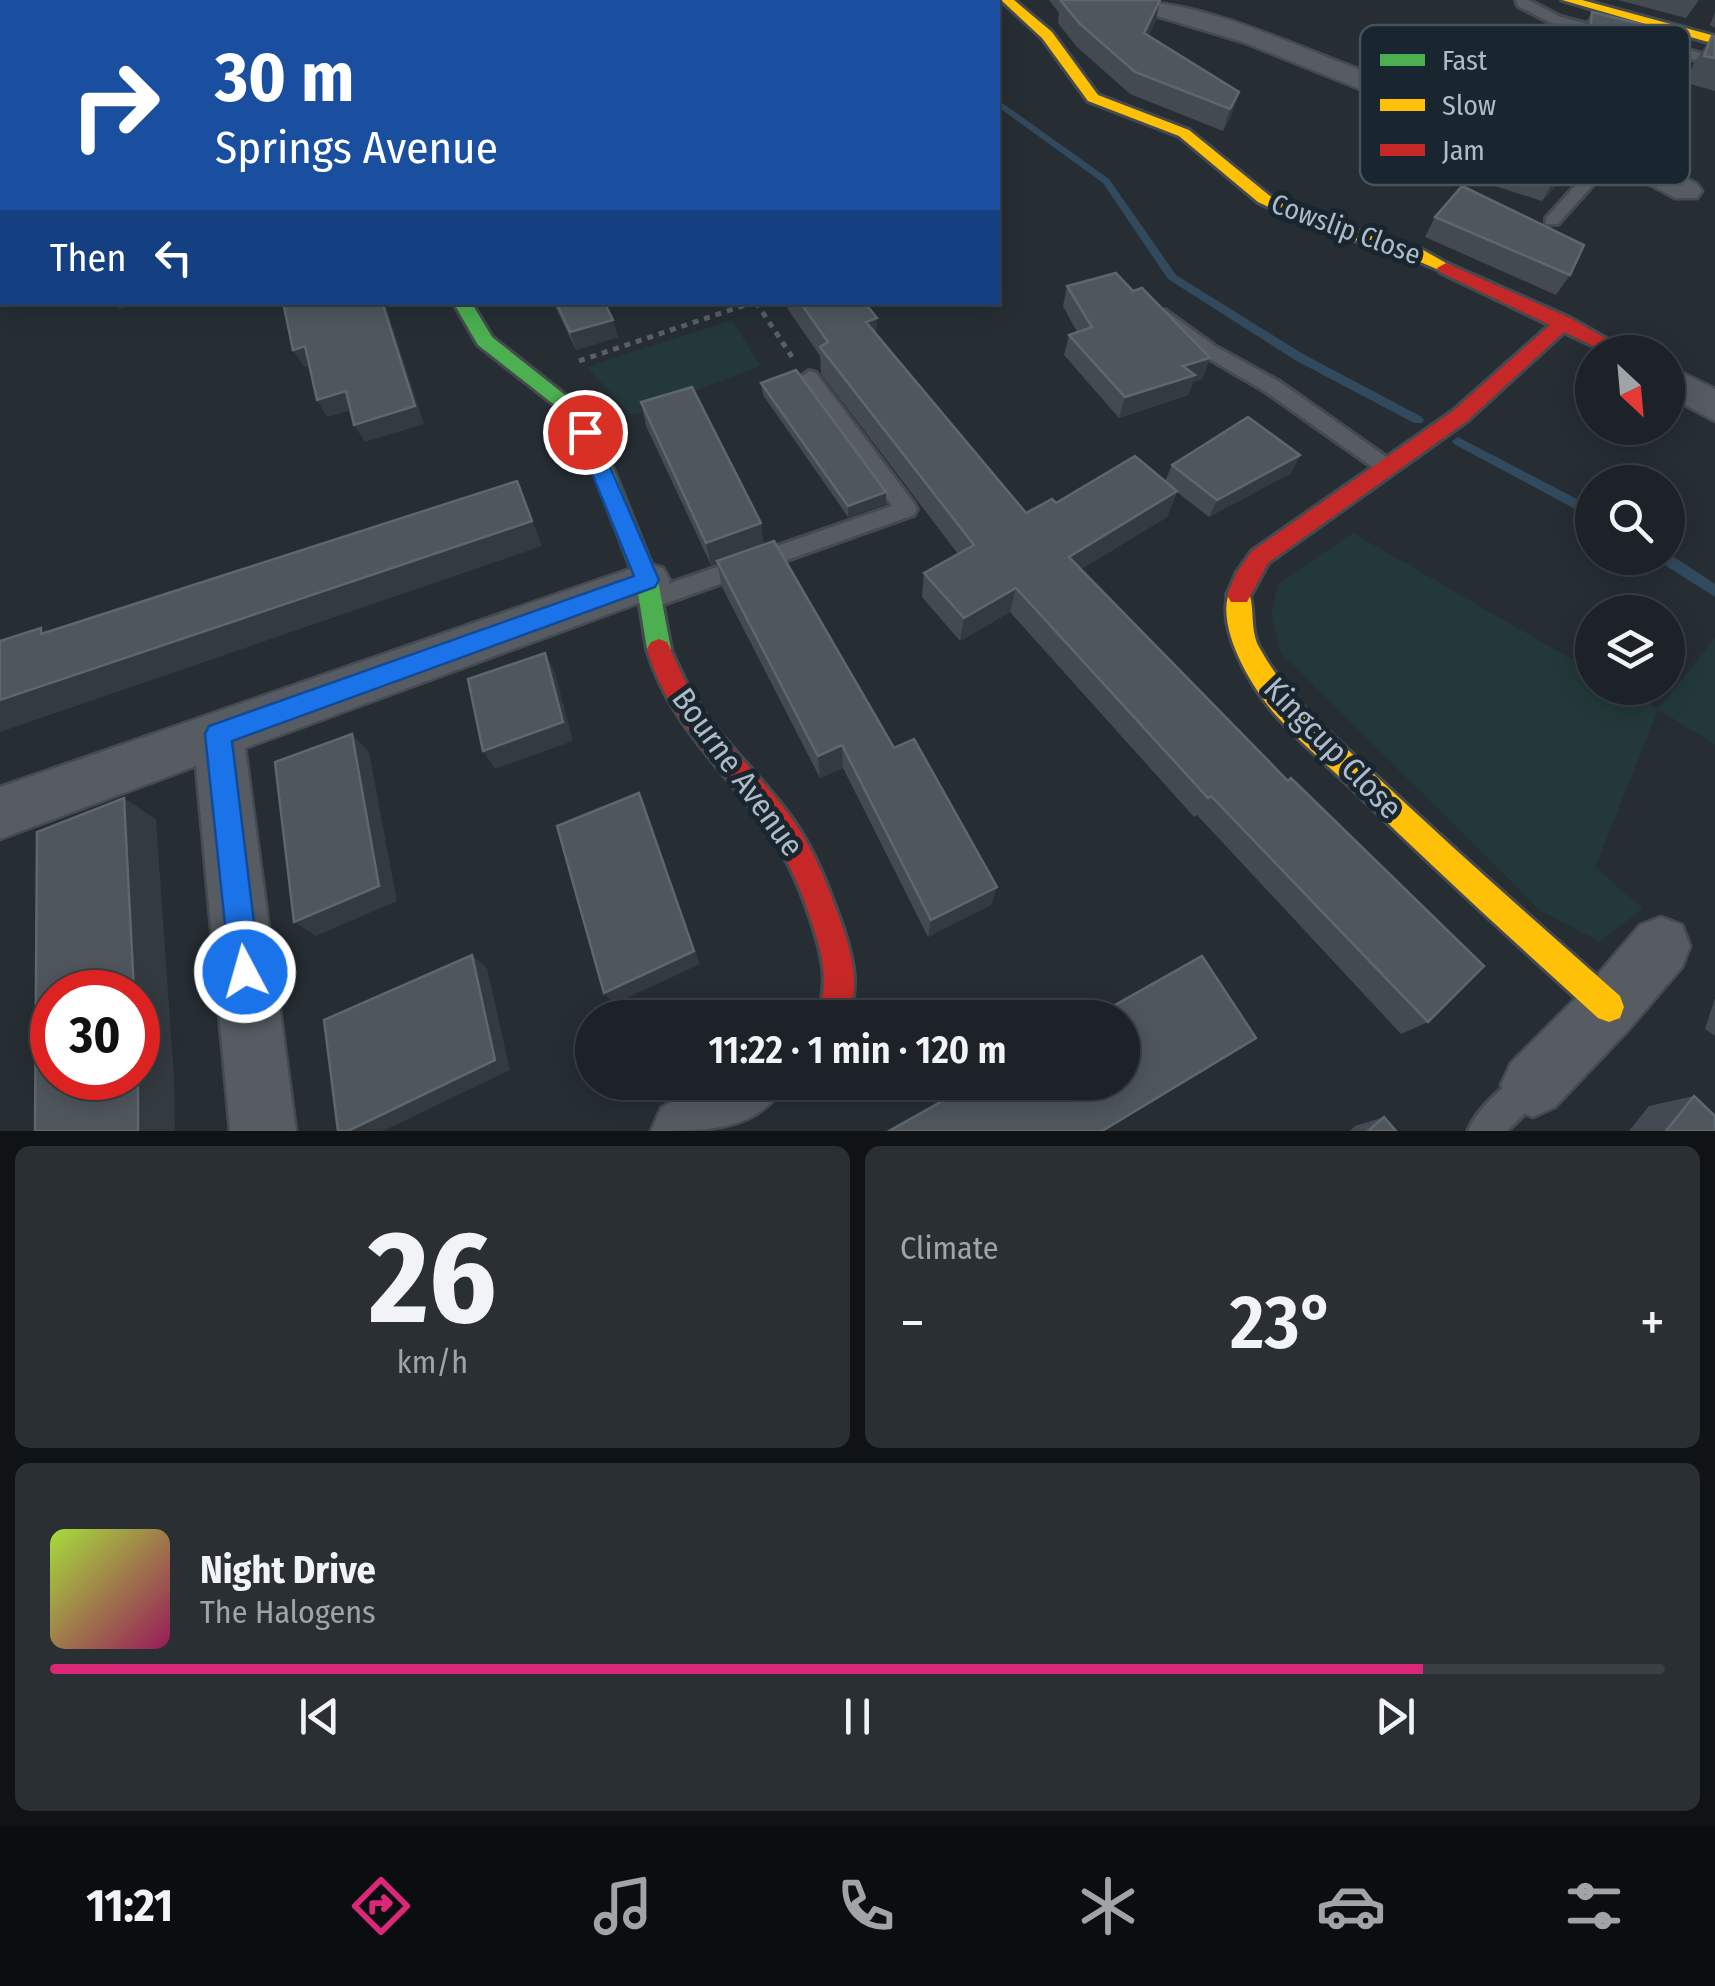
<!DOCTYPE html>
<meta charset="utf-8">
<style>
:root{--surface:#1c2227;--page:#292f33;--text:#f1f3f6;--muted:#a0a4a7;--line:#3a3f44;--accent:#db2777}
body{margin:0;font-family:"Fira Sans Condensed",sans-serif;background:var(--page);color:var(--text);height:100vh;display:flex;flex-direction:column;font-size:38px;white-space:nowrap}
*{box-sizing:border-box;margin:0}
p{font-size:32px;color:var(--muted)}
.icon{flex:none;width:55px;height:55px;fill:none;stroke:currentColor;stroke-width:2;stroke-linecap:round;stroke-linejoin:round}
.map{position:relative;height:1131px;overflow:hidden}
.drawer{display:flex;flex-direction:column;gap:15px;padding:15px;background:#0f1315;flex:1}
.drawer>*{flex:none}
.top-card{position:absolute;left:0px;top:0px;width:1000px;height:305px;box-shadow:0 5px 25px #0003,0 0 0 2px var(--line);background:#1a4fa0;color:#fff;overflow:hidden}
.needle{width:65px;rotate:154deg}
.fabs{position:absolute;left:1575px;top:335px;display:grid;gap:20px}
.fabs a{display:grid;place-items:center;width:110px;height:110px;border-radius:50%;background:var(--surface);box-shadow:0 5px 25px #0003,0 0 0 2px var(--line);font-size:50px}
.speed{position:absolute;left:30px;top:970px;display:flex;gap:20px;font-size:50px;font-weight:700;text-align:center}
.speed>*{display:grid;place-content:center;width:130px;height:130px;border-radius:50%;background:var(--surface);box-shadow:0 5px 25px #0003,0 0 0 2px var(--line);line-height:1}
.speed .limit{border:15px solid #d22;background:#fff;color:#111}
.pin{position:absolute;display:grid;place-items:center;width:85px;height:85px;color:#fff;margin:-42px;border:5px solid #fff;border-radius:50%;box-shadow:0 2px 10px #0007}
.me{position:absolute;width:110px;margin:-55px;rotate:354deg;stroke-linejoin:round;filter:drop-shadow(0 0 8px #0008)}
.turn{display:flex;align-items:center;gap:35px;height:210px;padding:0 50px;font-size:45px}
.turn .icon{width:130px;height:130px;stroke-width:2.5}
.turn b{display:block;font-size:70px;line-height:85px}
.then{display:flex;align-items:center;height:95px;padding:0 50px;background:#0003;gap:20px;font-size:38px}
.big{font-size:75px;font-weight:600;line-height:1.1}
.drawer .widget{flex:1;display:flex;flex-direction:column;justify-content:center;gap:15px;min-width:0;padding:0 35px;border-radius:15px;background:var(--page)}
.drawer .dial{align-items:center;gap:0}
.dial b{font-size:130px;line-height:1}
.song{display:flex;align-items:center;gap:30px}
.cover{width:120px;height:120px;border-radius:15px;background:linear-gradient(135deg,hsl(80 70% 55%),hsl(330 70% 35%))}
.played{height:10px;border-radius:5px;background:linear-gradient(90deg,var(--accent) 85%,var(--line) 85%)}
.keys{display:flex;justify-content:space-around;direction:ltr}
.heat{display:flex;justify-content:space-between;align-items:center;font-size:55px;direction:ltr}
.drawer .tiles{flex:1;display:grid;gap:15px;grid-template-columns:1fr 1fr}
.widget:last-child{grid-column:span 2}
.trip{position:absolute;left:575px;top:1000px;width:565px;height:100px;border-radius:50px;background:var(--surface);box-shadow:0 5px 25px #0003,0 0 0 2px var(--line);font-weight:600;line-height:100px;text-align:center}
.tabs{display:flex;height:160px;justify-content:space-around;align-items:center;background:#0b0e10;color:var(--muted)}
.tabs .icon{width:70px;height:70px}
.tabs .selected{color:var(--accent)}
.tabs b{font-size:45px;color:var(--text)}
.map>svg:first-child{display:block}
.green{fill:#233939}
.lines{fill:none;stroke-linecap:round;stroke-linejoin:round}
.stream{fill:#324a5e;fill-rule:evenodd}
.lane-casing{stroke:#444a4f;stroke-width:6}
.street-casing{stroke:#444a4f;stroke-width:5}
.fast-casing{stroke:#444a4f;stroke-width:6}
.slow-casing{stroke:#444a4f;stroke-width:6}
.jam-casing{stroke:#444a4f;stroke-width:6}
.path{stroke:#596065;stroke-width:5;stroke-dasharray:6 6;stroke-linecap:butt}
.lane{fill:#565c62;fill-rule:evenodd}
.street{fill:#565c62;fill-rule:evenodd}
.fast{fill:#4caf50;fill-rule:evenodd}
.slow{fill:#ffc107;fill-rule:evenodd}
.jam{fill:#c62828;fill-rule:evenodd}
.wall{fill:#434a51}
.shaded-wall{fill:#333a40}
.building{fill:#4f575d;stroke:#5e666e;stroke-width:2.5}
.route{fill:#1a73e8;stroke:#114b97;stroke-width:2.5}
.labels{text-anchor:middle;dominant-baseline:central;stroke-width:10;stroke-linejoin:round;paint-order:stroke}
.far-street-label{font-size:28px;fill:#afbbc6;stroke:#19252f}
.street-label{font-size:32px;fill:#afbbc6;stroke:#19252f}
.key{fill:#19252f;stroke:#46525c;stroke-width:2.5}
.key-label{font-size:28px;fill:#afbbc6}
</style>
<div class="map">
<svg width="1715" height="1131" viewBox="0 0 1715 1131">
<rect width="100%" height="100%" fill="#262e34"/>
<!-- green -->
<g class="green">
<path d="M732,320L760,366L632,415L587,367Z"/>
<path d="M1353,533L1592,671V688H1621L1658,709L1715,638V744L1658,710L1595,867L1643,909L1599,941L1541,911L1281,653L1271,612L1279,583Z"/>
</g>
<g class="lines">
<!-- stream -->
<g class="stream">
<path d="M940,0H948L949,2H942Z"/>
<path d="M998,100L1109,179L1176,275L1303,354L1422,417L1424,420L1422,423H1414L1295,360L1168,279L1103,183L998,107Z"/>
<path d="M1458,437L1592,507V518L1454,444L1452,441Z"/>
<path d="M1668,553L1715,584V597L1660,562L1658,558H1668Z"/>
</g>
<!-- lane casing -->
<g class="lane-casing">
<g id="lane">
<path d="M1516,0H1528L1561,17L1715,57V65L1551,23L1518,6Z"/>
<path d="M1585,175L1599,178L1558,224H1546V218Z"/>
<path d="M1165,310L1215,346L1280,382L1392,461L1395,466L1392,471H1378L1266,392L1201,354L1159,320L1156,316Z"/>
<path d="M809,371L816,373L914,503L917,509L914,515L650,609L642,607L638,600L642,593L892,506L802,383L799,378Z"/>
<path d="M1532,1069L1543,1074L1548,1085L1543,1096L1507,1131H1468C1477,1108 1509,1079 1532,1069Z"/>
</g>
</g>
<!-- street casing -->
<g class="street-casing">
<g id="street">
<path d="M329,0H353L354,2H330Z"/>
<path d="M569,0H598L599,2H570Z"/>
<path d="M1117,0C1209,0 1293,47 1380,77C1430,94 1486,94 1537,111C1592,130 1645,158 1697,184L1702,191L1697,198H1675L1612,164L1517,124L1365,91L1243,42L1120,5Z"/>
<path d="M1668,366L1715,389V421L1668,396Z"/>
<path d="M647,563L663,568L670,581L663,594L245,748L296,1131H230L196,766L0,839V787Z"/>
<path d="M1661,917L1682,925L1690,946L1682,967L1630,1028L1555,1107L1533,1117L1511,1107L1501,1085L1511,1063L1588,986L1640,925Z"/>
<path d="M699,1082H786C761,1131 707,1131 651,1131L661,1108Z"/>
</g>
</g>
<!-- fast casing -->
<g class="fast-casing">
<path id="fast" d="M453,302H471L492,337L584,410L607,454L658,581L671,649L667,656L659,659L651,656L647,649L636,581L587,454L566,414L478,345Z"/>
</g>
<!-- slow casing -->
<g class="slow-casing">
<g id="slow">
<path d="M1001,0H1014L1052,32L1098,95L1189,130L1270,196L1319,219L1423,250L1455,268L1446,273L1411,258L1307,225L1258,202L1179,136L1088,101L1042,38Z"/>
<path d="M1562,0H1582L1715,36V44Z"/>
<path d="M1239,586L1247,588C1256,606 1249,628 1259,647C1287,699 1334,736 1376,776C1456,851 1538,924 1620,996L1624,1007L1620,1018L1609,1022L1598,1018C1517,944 1435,870 1357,793C1330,767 1299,742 1274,713C1251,686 1213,624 1231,588Z"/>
</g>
</g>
<!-- jam casing -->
<g class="jam-casing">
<g id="jam">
<path d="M1446,263L1570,318L1630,352H1606L1564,332L1467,421L1268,563L1247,602H1231L1227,595L1237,572L1252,551L1453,411L1550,325L1440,272L1437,268Z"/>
<path d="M659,639L667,642C679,666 686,688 702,710C730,750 768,783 795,823C817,855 830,892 843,928C853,959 860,986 847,1018H816C829,986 824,961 814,929C804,897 792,866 773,838C730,774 669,726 647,649L651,642Z"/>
</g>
</g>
<!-- path -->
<g class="path">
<path d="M756,302L792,357"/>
<path d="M579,361L754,302"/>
</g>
<!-- lane -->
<use href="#lane" class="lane"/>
<!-- street -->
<use href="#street" class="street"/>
<!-- fast -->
<use href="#fast" class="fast"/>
<!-- slow -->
<use href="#slow" class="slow"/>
<!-- jam -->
<use href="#jam" class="jam"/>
</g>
<!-- wall -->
<g class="wall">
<path d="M1049,0H1160L1156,20L1148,36L1239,92L1232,114L1223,131L1130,94L1076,46L1058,23L1059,13Z"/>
<path d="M1618,0H1699L1686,18Z"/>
<path d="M1592,12L1672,32L1644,72L1577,55L1579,34Z"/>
<path d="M1715,12V28L1710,25Z"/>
<path d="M1712,36L1715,37V91L1686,83L1694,63Z"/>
<path d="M2,140V269H0V143Z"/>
<path d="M1582,149L1568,172L1542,201L1482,182L1495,159Z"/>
<path d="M1435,217L1570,275L1556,295L1425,237Z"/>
<path d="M1067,286L1133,291L1210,358L1202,379L1193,382L1188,395L1119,418L1064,355L1069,335L1077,332L1063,306Z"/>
<path d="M553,302H604L618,337L576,350Z"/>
<path d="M783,302H864L876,334L1026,513L1056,503L1165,481L1172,465L1300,455L1291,473L1209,517L1177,492L1167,517L1081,569L1428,1022L1401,1034L1197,815L1194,817L1010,612L960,641L922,597L924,573L958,554L821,374L820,356Z"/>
<path d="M761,383L886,504L848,517L763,395Z"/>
<path d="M641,402L764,545L894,748L997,887L991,905L928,937L843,768L820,778L722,587L717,563L711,565L646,426Z"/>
<path d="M1715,998V1036L1705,1029Z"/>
<path d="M1694,1096L1715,1131H1629L1649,1106Z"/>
<path d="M1384,1117L1396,1131H1350L1355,1126Z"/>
</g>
<!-- shaded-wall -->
<g class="shaded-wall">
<path d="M1160,0L1156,20L1139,55L1144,33Z"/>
<path d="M1672,32L1658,54L1644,72L1659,50Z"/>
<path d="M1239,92L1232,114L1223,131L1230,109Z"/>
<path d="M1582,149L1568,172L1542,201L1556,177Z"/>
<path d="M115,302H146L119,309Z"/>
<path d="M382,302L385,303L424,424L365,442L354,425Z"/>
<path d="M877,318L876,345L866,322Z"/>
<path d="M613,320L618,337L576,350L570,332Z"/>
<path d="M305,346L316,364L304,367L293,350Z"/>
<path d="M1210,358L1202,379L1193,382L1188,395L1119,418L1125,397L1183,366Z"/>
<path d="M346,391L356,409L327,417L317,400Z"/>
<path d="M1300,455L1291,473L1209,517L1217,500Z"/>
<path d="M517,481L542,546L0,732V700Z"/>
<path d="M1177,491L1167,517L1061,581L1069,557Z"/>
<path d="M886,492V504L848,517V506Z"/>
<path d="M761,523L764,545L711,565L706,543Z"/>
<path d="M1016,588L1010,612L960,641L964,618Z"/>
<path d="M545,653L555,673L573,741L495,769L483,751Z"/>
<path d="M352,734L369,752L397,901L316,936L294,922Z"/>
<path d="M842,745L843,768L820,778L818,756Z"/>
<path d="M639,793L646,810L700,964L614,1004L604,993Z"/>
<path d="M124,798L156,819L174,1079L175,1131H138V992H134Z"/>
<path d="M997,887L991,905L928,937L931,920Z"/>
<path d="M472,955L487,968L510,1070L383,1131H348Z"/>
</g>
<!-- building -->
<g class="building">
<path d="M142,0H293L294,2H139Z"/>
<path d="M381,0H531L532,2H383Z"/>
<path d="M668,0H689L691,2H656Z"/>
<path d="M1062,0H1160L1144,33L1239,92L1230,109L1135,72L1080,24L1061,1Z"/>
<path d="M1592,12L1672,32L1659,50L1590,33Z"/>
<path d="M1712,36L1715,37V58L1704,56Z"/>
<path d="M2,140V200L0,203V143Z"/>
<path d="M1462,186L1584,245L1570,275L1435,217Z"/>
<path d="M2,207V244L0,248V208Z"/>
<path d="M1116,273L1133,291L1142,288L1210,358L1183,366L1195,375L1125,397L1069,335L1092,327L1067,286Z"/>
<path d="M283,302H382L415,406L354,425L346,391L317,400L305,346L293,350Z"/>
<path d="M556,302H604L613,320L570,332Z"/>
<path d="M800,302H864L877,318L866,322L1026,513L1052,499L1056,503L1135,456L1177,491L1069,557L1288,781L1291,778L1484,966L1428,1022L1211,796L1208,798L1016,588L964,618L924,573L974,545L820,347L828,342Z"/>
<path d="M796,370L886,492L848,506L761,383Z"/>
<path d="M692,387L761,523L706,543L641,402Z"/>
<path d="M1248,417L1300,455L1217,500L1172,465Z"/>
<path d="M517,481L532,521L0,700V641L41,628V634Z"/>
<path d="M774,541L894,748L914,739L997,887L931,920L842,745L818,756L717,561Z"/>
<path d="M545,653L563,722L483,751L468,679Z"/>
<path d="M352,734L379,886L294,922L275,762Z"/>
<path d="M639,793L694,951L604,993L557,826Z"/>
<path d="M124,798L134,992H52V1078H138V1059V1131H35L37,832Z"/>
<path d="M472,955L495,1060L348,1131H338L324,1020Z"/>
<path d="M1202,956L1256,1038L1102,1131H889L976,1082H1122V1018H1092Z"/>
<path d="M1694,1096L1715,1116V1131H1666Z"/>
<path d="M1384,1117L1396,1131H1368Z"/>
</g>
<!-- route -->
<path class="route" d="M585,425L595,432L659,580L655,587L232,741L260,972L256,983L245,987L235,983L230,972L205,734L209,726L634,576L575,432Z"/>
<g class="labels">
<!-- far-street labels -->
<g class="far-street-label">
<text transform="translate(1346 229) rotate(20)">Cowslip Close</text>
</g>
<!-- street labels -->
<g class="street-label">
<text transform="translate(1333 748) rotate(46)">Kingcup Close</text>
<text transform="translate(738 772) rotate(54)">Bourne Avenue</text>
</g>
</g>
<!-- legend -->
<rect x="1360" y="25" width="330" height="160" rx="15" class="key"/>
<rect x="1380" y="54" width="45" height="12" fill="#4caf50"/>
<rect x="1380" y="99" width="45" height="12" fill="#ffc107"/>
<rect x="1380" y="144" width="45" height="12" fill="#c62828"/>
<g class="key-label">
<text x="1442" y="70">Fast</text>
<text x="1442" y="115">Slow</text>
<text x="1442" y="160">Jam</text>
</g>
</svg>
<div class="fabs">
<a><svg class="needle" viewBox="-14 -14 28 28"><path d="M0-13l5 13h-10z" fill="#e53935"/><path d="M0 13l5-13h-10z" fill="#a0a4a7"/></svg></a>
<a><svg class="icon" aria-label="search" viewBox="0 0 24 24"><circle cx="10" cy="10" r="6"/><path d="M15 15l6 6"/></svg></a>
<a><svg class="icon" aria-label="layers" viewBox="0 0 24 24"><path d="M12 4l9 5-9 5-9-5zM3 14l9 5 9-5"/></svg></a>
</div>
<div class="speed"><div class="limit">30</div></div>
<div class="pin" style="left:585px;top:432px;background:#d93025"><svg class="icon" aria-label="arrive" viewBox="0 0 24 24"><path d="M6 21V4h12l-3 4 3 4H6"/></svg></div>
<svg class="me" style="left:245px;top:972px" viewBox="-20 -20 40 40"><circle r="17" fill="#1a73e8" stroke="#fff" stroke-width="3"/><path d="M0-11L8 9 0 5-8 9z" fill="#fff"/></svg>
<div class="trip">11:22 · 1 min · 120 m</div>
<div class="top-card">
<div class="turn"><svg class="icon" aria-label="right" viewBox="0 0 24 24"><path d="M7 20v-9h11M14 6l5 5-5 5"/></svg><div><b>30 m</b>Springs Avenue</div></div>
<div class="then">Then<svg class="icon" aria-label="left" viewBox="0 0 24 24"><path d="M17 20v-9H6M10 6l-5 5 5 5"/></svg></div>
</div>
</div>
<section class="drawer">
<div class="tiles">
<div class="widget dial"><b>26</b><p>km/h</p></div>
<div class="widget"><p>Climate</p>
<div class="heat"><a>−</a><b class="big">23°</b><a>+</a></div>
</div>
<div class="widget">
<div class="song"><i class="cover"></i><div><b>Night Drive</b><p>The Halogens</p></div></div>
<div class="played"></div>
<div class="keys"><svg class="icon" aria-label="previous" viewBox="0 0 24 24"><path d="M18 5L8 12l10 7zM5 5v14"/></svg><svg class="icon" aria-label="pause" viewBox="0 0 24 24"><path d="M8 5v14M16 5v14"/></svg><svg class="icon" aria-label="next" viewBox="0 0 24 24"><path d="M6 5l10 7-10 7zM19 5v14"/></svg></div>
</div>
</div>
</section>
<nav class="tabs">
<b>11:21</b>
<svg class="icon selected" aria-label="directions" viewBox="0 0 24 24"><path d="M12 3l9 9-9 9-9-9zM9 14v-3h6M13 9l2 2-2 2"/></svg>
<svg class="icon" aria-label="music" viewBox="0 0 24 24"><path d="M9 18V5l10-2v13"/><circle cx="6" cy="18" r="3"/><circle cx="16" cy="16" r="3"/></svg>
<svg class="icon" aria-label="phone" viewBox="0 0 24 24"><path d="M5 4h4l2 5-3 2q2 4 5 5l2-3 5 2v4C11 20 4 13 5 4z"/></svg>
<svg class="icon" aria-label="climate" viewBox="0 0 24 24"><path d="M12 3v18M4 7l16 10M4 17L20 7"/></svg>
<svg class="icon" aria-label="car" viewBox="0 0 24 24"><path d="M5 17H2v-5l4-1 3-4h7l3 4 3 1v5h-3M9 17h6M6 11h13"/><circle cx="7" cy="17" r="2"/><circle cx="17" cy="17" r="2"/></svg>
<svg class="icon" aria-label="filters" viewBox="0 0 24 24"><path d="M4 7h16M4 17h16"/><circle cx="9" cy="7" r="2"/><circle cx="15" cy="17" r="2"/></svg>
</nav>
